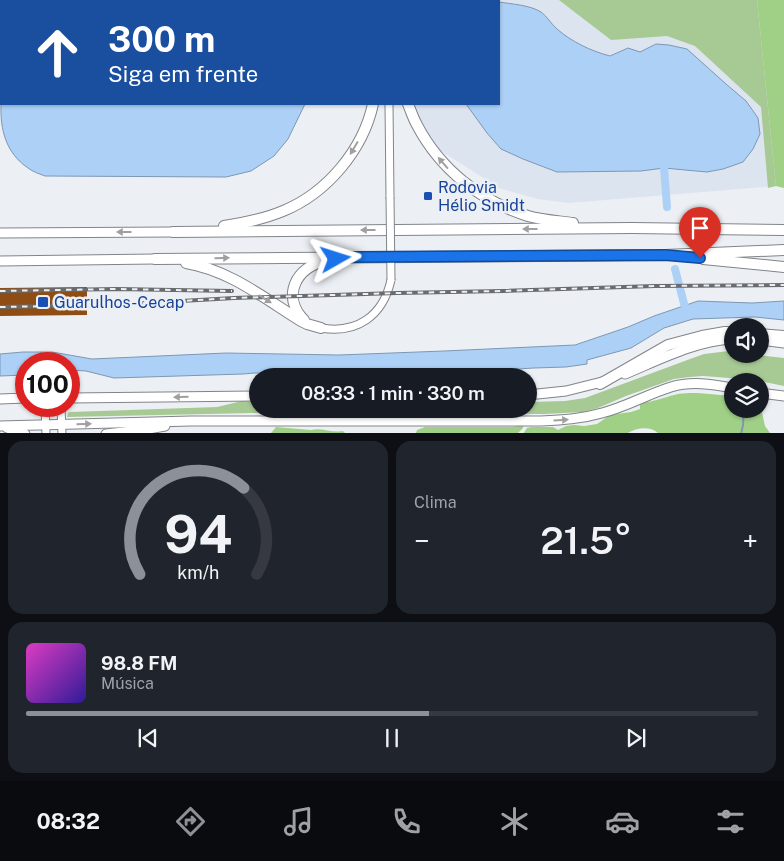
<!DOCTYPE html>
<html lang="pt">
<meta charset="utf-8">
<style>
:root{--surface:#171b24;--page:#20242c;--text:#f1f3f6;--muted:#9ea1a6;--line:#363941;--accent:#8c9099}
body{margin:0;font-family:"Public Sans",sans-serif;background:var(--page);color:var(--text);height:100vh;display:flex;flex-direction:column;font-size:19px;white-space:nowrap}
*{box-sizing:border-box;margin:0}
p{font-size:16px;color:var(--muted)}
.icon{flex:none;width:28px;height:28px;fill:none;stroke:currentColor;stroke-width:2;stroke-linecap:round;stroke-linejoin:round}
.map{position:relative;height:433px;overflow:hidden}
.panel{display:flex;flex-direction:column;gap:8px;padding:8px;background:#0d0f14;flex:1}
.panel>*{flex:none}
.top-card{position:absolute;left:0px;top:0px;width:500px;height:105px;box-shadow:0 1px 4px #0004;background:#1a4fa0;color:#fff;overflow:hidden}
.buttons{position:absolute;left:724px;top:318px;display:grid;gap:10px}
.buttons a{display:grid;place-items:center;width:45px;height:45px;border-radius:50%;background:var(--surface);box-shadow:0 1px 4px #0004;font-size:25px}
.speed{position:absolute;left:15px;top:352px;display:flex;gap:10px;font-size:25px;font-weight:700;text-align:center}
.speed>*{display:grid;place-content:center;width:65px;height:65px;border-radius:50%;background:var(--surface);box-shadow:0 1px 4px #0004;line-height:1}
.speed .limit{border:8px solid #d22;background:#fff;color:#111}
.pin{position:absolute;display:grid;place-items:center;width:42px;height:42px;color:#fff;margin:-51px -21px;border-radius:50% 50% 50% 0;rotate:-45deg;box-shadow:0 0 5px #0007}
.pin .icon{rotate:45deg}
.me{position:absolute;width:55px;margin:-28px;rotate:84deg;stroke-linejoin:round;filter:drop-shadow(0 0 4px #0008)}
.turn{display:flex;align-items:center;gap:18px;height:105px;padding:0 25px;font-size:22px}
.turn .icon{width:65px;height:65px;stroke-width:2.5}
.turn b{display:block;font-size:35px;line-height:42px}
.big{font-size:38px;font-weight:600;line-height:1.1}
.panel .tile{flex:1;display:flex;flex-direction:column;justify-content:center;gap:8px;min-width:0;padding:0 18px;border-radius:15px;background:var(--page)}
.panel .dial{align-items:center;gap:0}
.dial svg{height:130px;overflow:visible;fill:none;stroke:var(--line);stroke-width:7;stroke-linecap:round;text-anchor:middle}
.dial text{fill:var(--text);stroke:none}
.song{display:flex;align-items:center;gap:15px}
.cover{width:60px;height:60px;border-radius:8px;background:linear-gradient(135deg,hsl(310 70% 55%),hsl(250 70% 35%))}
.played{height:5px;border-radius:2px;background:linear-gradient(90deg,var(--accent) 55%,var(--line) 55%)}
.keys{display:flex;justify-content:space-around;direction:ltr}
.heat{display:flex;justify-content:space-between;align-items:center;font-size:28px;direction:ltr}
.panel .tiles{flex:1;display:grid;gap:8px;grid-template-columns:1fr 1fr}
.tile:last-child{grid-column:span 2}
.trip{position:absolute;left:249px;top:368px;width:288px;height:50px;border-radius:25px;background:var(--surface);box-shadow:0 1px 4px #0004;font-weight:600;line-height:50px;text-align:center}
.tabs{display:flex;height:80px;justify-content:space-around;align-items:center;background:#090b0e;color:var(--muted)}
.tabs .icon{width:35px;height:35px}
.tabs .current{color:var(--accent)}
.tabs b{font-size:22px;color:var(--text)}
.map>svg:first-child{display:block}
.built{fill:#dce4f0}
.green{fill:#a7ca94}
.forest{fill:#a0d086}
.water{fill:#add0f7;stroke:#7e97b3}
.lines{fill:none;stroke-linecap:round;stroke-linejoin:round}
.stream{stroke:#7e97b3;stroke-width:2}
.canal{stroke:#add0f7;stroke-width:8}
.building{fill:#8f4d14}
.minor-casing{stroke:#818489;stroke-width:9}
.major-casing{stroke:#818489;stroke-width:11}
.highway-casing{stroke:#818489;stroke-width:12}
.minor{stroke:#fff;stroke-width:7}
.major{stroke:#fff;stroke-width:9}
.highway{stroke:#fff;stroke-width:10}
.rail-casing{stroke:#696b6e;stroke-width:4}
.rail{stroke:#ecf0f5;stroke-width:2;stroke-dasharray:5.5;stroke-linecap:butt}
.minor-bridge-casing{stroke:#818489;stroke-width:9;stroke-linecap:butt}
.minor-bridge{stroke:#fff;stroke-width:7}
.oneway{fill:#a0a0a1}
.route-casing{stroke:#114b97;stroke-width:12}
.route{stroke:#1a73e8;stroke-width:9}
.transit-dot{fill:#1a4fb4;stroke:#ecf0f5;stroke-width:2}
.labels{text-anchor:middle;dominant-baseline:central;stroke-width:5;stroke-linejoin:round;paint-order:stroke}
.transit-label{font-size:16px;fill:#164399;stroke:#ecf0f5;text-anchor:start}
</style>
<div class="map">
<svg width="784" height="434" viewBox="0 0 784 434">
<rect width="100%" height="100%" fill="#ecf0f5"/>
<!-- built -->
<path class="built" d="M406,0H784V188L776,186L569,203L537,199L499,188L438,149L417,113L414,104H499V1H406Z"/>
<!-- green -->
<g class="green">
<path d="M559,0H757L776,186L768,188L761,107L695,46L667,36L611,40Z"/>
<path d="M729,351H732V354H748L784,358V386L755,380L703,376L690,377L674,379L626,396L598,408L583,412L545,414L254,413L67,417L68,413L70,412L217,407L242,401L257,402L258,409H528V402L565,401L585,398L690,359L704,354Z"/>
</g>
<!-- forest -->
<g class="forest">
<path d="M757,0H784V188L776,186Z"/>
<path d="M698,393L732,396V409H760V403L765,426L770,433L659,434C650,425 636,428 626,434H523L527,428L531,427H553L558,430L566,426L574,425L584,426L597,424L610,415L631,412L640,409V404L642,402C651,403 665,397 674,395C681,393 691,393 698,393Z"/>
<path d="M519,426H523V428L518,433H413H416L417,430L425,427H512Z"/>
<path d="M276,427L311,430C322,427 331,433 343,431L345,433H271Z"/>
</g>
<!-- water -->
<g class="water">
<path d="M111,0H345V1H110Z"/>
<path d="M499,2C511,4 530,5 541,12C547,16 551,24 557,29C572,42 591,51 610,56L628,48L640,52L656,44L669,45L687,49L726,84L746,101L758,118L760,134L753,149L743,162L723,169L707,172L664,168L641,171L557,172L523,159L501,149L487,133L466,104H499Z"/>
<path d="M1,104H305L288,139L274,156L251,171L226,177L45,176C40,174 33,172 28,168C6,153 0,130 1,104Z"/>
<path d="M698,301L752,303L784,301V320L755,317L693,319L664,328L631,348L587,360V364L566,367L534,368L487,371L417,372L410,374L374,373L358,376H321L255,373L243,374L114,378L86,371L69,370V364H26V375L0,376V354L23,352H52L92,359L226,353L339,355L444,351L575,345L628,327L654,316Z"/>
</g>
<g class="lines">
<!-- stream -->
<path class="stream" d="M741,434L743,425L744,409"/>
<!-- canal -->
<g class="canal">
<path d="M664,168L667,207"/>
<path d="M675,269L687,315"/>
</g>
</g>
<!-- building -->
<path class="building" d="M87,287V315L0,316V288Z"/>
<g class="lines">
<!-- minor casing -->
<g class="minor-casing">
<g id="minor">
<path d="M389,104L390,197"/>
<path d="M321,328C357,334 383,316 391,280"/>
<path d="M45,406L46,434"/>
<path d="M61,406L62,434"/>
</g>
</g>
<!-- major casing -->
<g class="major-casing">
<g id="major">
<path d="M0,233L173,232"/>
<path d="M0,261L155,259"/>
<path d="M760,340L784,343"/>
<path d="M625,374C659,360 695,341 732,339"/>
<path d="M760,393L784,396"/>
<path d="M528,395L566,391L606,381"/>
<path d="M69,398L258,396"/>
<path d="M0,399L26,398"/>
<path d="M0,426L191,421H541C562,420 581,419 602,413C626,407 648,394 671,387C691,381 712,384 732,388"/>
<path d="M7,428L25,434"/>
<path d="M106,434L149,429L165,426"/>
</g>
</g>
<!-- highway casing -->
<g class="highway-casing">
<g id="highway">
<path d="M398,0V1"/>
<path d="M385,1V0"/>
<path d="M408,104C411,111 413,118 417,125C440,169 480,201 528,216C542,220 558,221 573,223"/>
<path d="M224,226C244,223 264,219 283,211C327,193 363,150 373,104"/>
<path d="M173,232L632,228L784,230"/>
<path d="M155,259L665,255L784,250"/>
<path d="M703,259L784,267"/>
<path d="M186,263C229,270 264,298 301,321L307,324L321,328"/>
<path d="M304,320C281,297 296,266 326,261"/>
<path d="M760,334L784,336"/>
<path d="M600,384L668,345L702,336L725,332H732"/>
</g>
</g>
<!-- minor -->
<use href="#minor" class="minor"/>
<!-- major -->
<use href="#major" class="major"/>
<!-- highway -->
<use href="#highway" class="highway"/>
<!-- rail casing -->
<g class="rail-casing">
<g id="rail">
<path d="M0,291L116,289L232,291"/>
<path d="M0,307L111,305L234,298L397,293L503,291L655,286L784,285"/>
</g>
</g>
<!-- rail -->
<use href="#rail" class="rail"/>
<!-- minor-bridge casing -->
<g class="minor-bridge-casing">
<path id="minor-bridge" d="M390,197L391,280"/>
</g>
<!-- minor-bridge -->
<use href="#minor-bridge" class="minor-bridge"/>
</g>
<!-- one-way arrows -->
<defs><path id="oneway-solid" d="M-6-.8H1V-3.2L6.5 0L1 3.2V.8H-6Z" transform="scale(1.25)"/></defs>
<g class="oneway">
<use href="#oneway-solid" transform="translate(354 148) rotate(121)"/>
<use href="#oneway-solid" transform="translate(443 163) rotate(-131)"/>
<use href="#oneway-solid" transform="translate(530 229) rotate(180)"/>
<use href="#oneway-solid" transform="translate(368 230) rotate(180)"/>
<use href="#oneway-solid" transform="translate(124 232) rotate(180)"/>
<use href="#oneway-solid" transform="translate(222 258) rotate(-1)"/>
<use href="#oneway-solid" transform="translate(265 299) rotate(32)"/>
<use href="#oneway-solid" transform="translate(181 397) rotate(179)"/>
<use href="#oneway-solid" transform="translate(561 420) rotate(-3)"/>
<use href="#oneway-solid" transform="translate(84 424) rotate(-1)"/>
</g>
<g class="lines">
<!-- route casing -->
<g class="route-casing">
<path id="route" d="M336,259L354,257L665,255L700,258"/>
</g>
<!-- route -->
<use href="#route" class="route"/>
</g>
<!-- markers -->
<g class="transit-dot">
<rect x="423" y="191" width="10" height="10" rx="2.5"/>
<rect x="37" y="296" width="12" height="12" rx="2.5"/>
</g>
<g class="labels">
<!-- transit labels -->
<g class="transit-label">
<text x="438" y="187">Rodovia<tspan x="438" dy="18">Hélio Smidt</tspan></text>
<text x="54" y="302">Guarulhos-Cecap</text>
</g>
</g>
</svg>
<div class="buttons">
<a><svg class="icon" aria-label="sound" viewBox="0 0 24 24"><path d="M4 9h4l5-4v14l-5-4H4zM17 9q2 3 0 6"/></svg></a>
<a><svg class="icon" aria-label="layers" viewBox="0 0 24 24"><path d="M12 4l9 5-9 5-9-5zM3 14l9 5 9-5"/></svg></a>
</div>
<div class="speed"><div class="limit">100</div></div>
<div class="pin" style="left:700px;top:258px;background:#d93025"><svg class="icon" aria-label="arrive" viewBox="0 0 24 24"><path d="M6 21V4h12l-3 4 3 4H6"/></svg></div>
<svg class="me" style="left:336px;top:259px" viewBox="-20 -20 40 40"><path d="M0-17L14 15 0 8-14 15z" fill="#1a73e8" stroke="#fff" stroke-width="4"/></svg>
<div class="trip">08:33 · 1 min · 330 m</div>
<div class="top-card">
<div class="turn"><svg class="icon" aria-label="ahead" viewBox="0 0 24 24"><path d="M12 20V5M6 11l6-6 6 6"/></svg><div><b>300 m</b>Siga em frente</div></div>
</div>
</div>
<section class="panel">
<div class="tiles">
<div class="tile dial"><svg viewBox="0 0 100 80">
<path d="M14 69A42 42 0 1 1 86 69"/>
<path d="M14 69A42 42 0 0 1 78 16" stroke="#8c9099"/>
<text x="50" y="56" font-size="32" font-weight="700">94</text>
<text x="50" y="72" font-size="11">km/h</text>
</svg></div>
<div class="tile"><p>Clima</p>
<div class="heat"><a>−</a><b class="big">21.5°</b><a>+</a></div>
</div>
<div class="tile">
<div class="song"><i class="cover"></i><div><b>98.8 FM</b><p>Música</p></div></div>
<div class="played"></div>
<div class="keys"><svg class="icon" aria-label="previous" viewBox="0 0 24 24"><path d="M18 5L8 12l10 7zM5 5v14"/></svg><svg class="icon" aria-label="pause" viewBox="0 0 24 24"><path d="M8 5v14M16 5v14"/></svg><svg class="icon" aria-label="next" viewBox="0 0 24 24"><path d="M6 5l10 7-10 7zM19 5v14"/></svg></div>
</div>
</div>
</section>
<nav class="tabs">
<b>08:32</b>
<svg class="icon current" aria-label="directions" viewBox="0 0 24 24"><path d="M12 3l9 9-9 9-9-9zM9 14v-3h6M13 9l2 2-2 2"/></svg>
<svg class="icon" aria-label="music" viewBox="0 0 24 24"><path d="M9 18V5l10-2v13"/><circle cx="6" cy="18" r="3"/><circle cx="16" cy="16" r="3"/></svg>
<svg class="icon" aria-label="phone" viewBox="0 0 24 24"><path d="M5 4h4l2 5-3 2q2 4 5 5l2-3 5 2v4C11 20 4 13 5 4z"/></svg>
<svg class="icon" aria-label="climate" viewBox="0 0 24 24"><path d="M12 3v18M4 7l16 10M4 17L20 7"/></svg>
<svg class="icon" aria-label="car" viewBox="0 0 24 24"><path d="M5 17H2v-5l4-1 3-4h7l3 4 3 1v5h-3M9 17h6M6 11h13"/><circle cx="7" cy="17" r="2"/><circle cx="17" cy="17" r="2"/></svg>
<svg class="icon" aria-label="filters" viewBox="0 0 24 24"><path d="M4 7h16M4 17h16"/><circle cx="9" cy="7" r="2"/><circle cx="15" cy="17" r="2"/></svg>
</nav>
